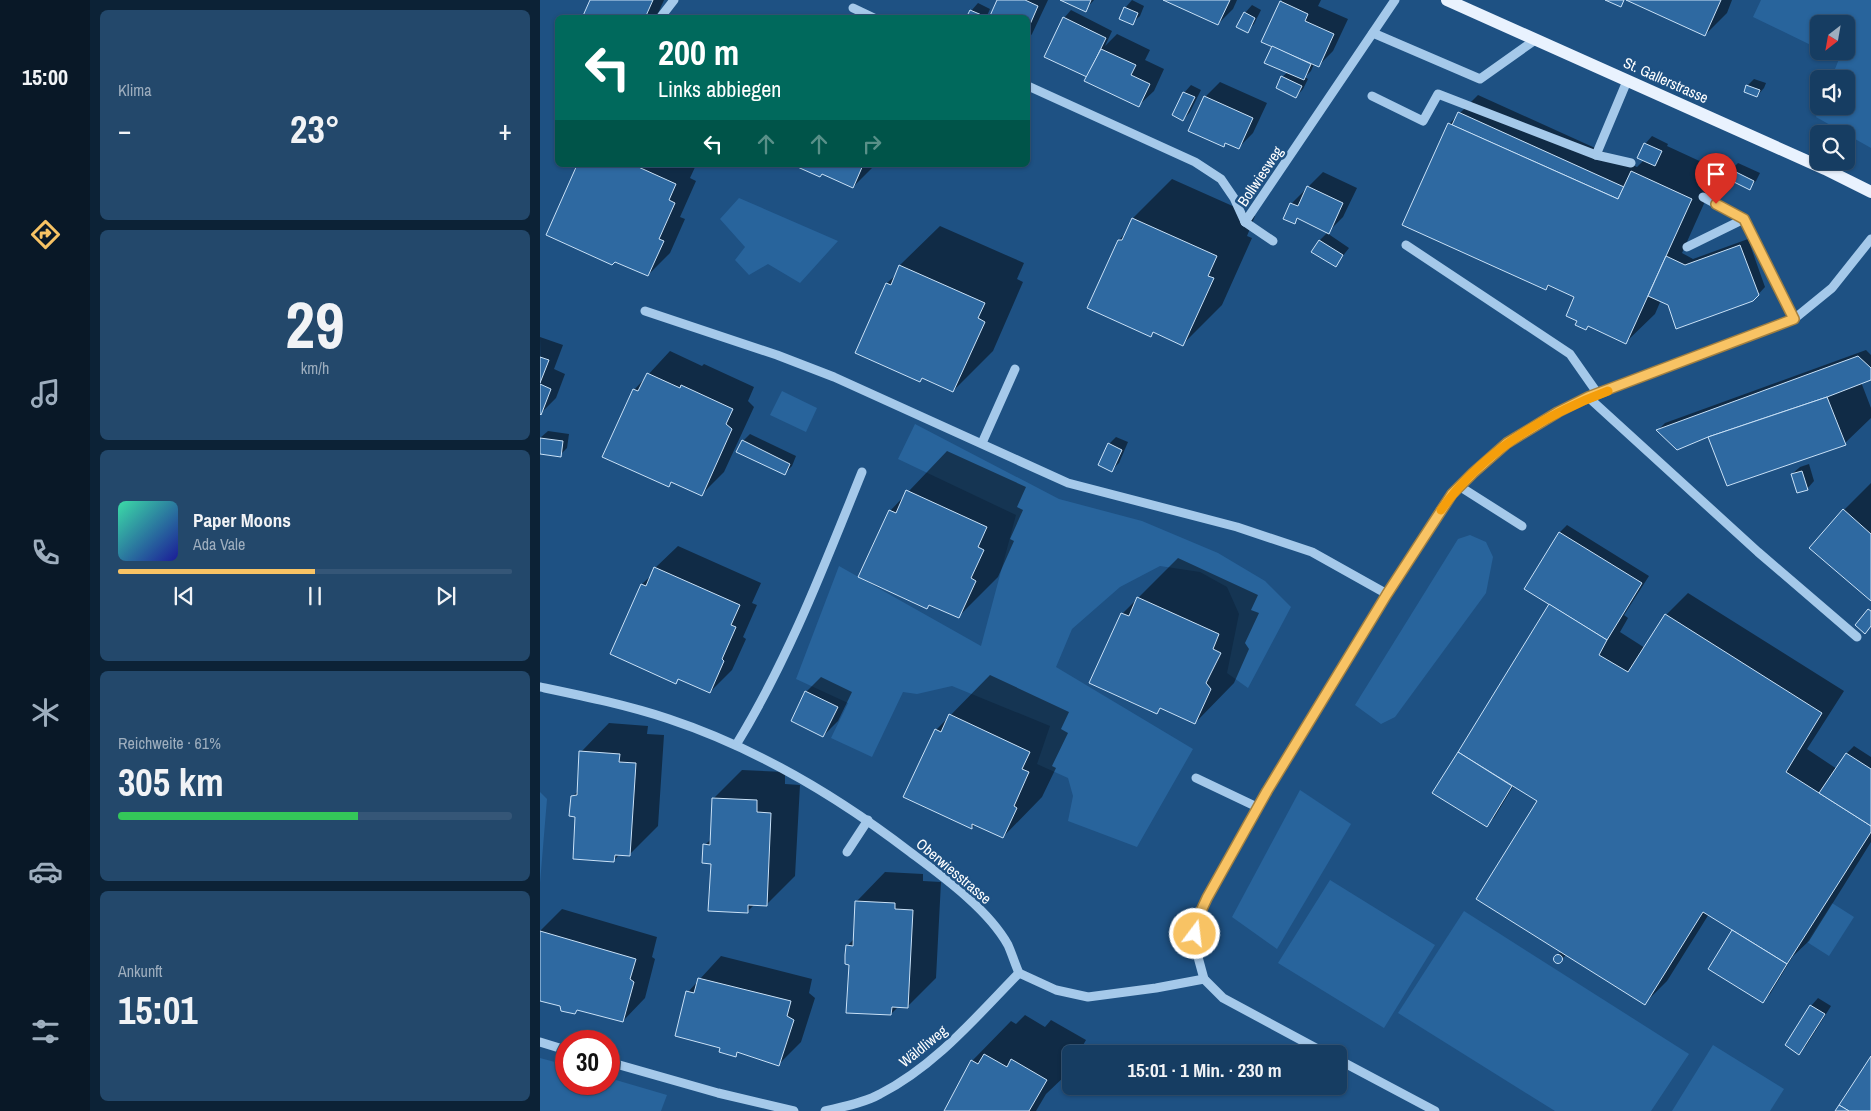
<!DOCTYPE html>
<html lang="de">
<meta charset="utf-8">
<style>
:root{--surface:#163d62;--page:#23486b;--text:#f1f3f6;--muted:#9eaebe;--line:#355677;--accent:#f8c364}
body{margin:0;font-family:"Archivo Narrow",sans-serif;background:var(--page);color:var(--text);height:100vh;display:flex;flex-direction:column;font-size:19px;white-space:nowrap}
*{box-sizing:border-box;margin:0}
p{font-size:16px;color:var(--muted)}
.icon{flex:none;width:28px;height:28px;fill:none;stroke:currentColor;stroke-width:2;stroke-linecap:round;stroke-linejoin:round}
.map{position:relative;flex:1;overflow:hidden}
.side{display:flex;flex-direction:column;gap:10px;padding:10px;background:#0c2236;width:450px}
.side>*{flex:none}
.top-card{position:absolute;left:15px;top:15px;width:475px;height:152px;border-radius:8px;box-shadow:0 1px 4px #0004,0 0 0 1px var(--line);background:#00695c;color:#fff;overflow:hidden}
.needle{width:32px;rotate:211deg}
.tools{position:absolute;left:1270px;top:15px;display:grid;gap:10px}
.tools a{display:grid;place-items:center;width:45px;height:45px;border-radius:8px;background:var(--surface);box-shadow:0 1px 4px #0004,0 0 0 1px var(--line);font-size:25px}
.speed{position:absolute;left:15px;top:1030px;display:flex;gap:10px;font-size:25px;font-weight:700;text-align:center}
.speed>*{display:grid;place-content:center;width:65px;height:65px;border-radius:50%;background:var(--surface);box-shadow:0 1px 4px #0004,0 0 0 1px var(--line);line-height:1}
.speed .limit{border:8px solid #d22;background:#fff;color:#111}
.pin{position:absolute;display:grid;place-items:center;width:42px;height:42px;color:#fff;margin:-51px -21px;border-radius:50% 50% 50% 0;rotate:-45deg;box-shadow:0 0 5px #0007}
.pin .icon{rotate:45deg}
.me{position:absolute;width:55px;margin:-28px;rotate:15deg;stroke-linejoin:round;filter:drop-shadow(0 0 4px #0008)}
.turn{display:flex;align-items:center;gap:18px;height:105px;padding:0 20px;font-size:22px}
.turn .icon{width:65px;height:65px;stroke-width:2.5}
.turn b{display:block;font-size:35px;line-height:42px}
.lanes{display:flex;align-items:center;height:48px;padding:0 20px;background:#0003;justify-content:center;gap:25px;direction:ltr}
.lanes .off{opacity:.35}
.big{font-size:38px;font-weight:800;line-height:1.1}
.side .card{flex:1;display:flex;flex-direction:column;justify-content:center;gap:8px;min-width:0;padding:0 18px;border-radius:8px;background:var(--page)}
.side .dial{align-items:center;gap:0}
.dial b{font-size:65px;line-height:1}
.song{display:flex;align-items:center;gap:15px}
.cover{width:60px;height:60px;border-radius:8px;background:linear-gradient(135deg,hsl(160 70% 55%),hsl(240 70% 35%))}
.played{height:5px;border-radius:2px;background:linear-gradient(90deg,var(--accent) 50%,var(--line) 50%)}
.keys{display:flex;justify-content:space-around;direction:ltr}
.heat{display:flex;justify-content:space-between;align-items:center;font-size:28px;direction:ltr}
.charge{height:8px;border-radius:4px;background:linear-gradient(90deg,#34c759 61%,var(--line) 0)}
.trip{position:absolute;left:522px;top:1045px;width:285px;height:50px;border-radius:8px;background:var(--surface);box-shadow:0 1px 4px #0004,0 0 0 1px var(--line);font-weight:800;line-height:50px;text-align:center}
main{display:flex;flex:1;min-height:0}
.menu{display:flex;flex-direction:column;width:90px;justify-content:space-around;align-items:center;background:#091827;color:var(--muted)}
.menu .icon{width:35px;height:35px}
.menu .active{color:var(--accent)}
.menu b{font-size:22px;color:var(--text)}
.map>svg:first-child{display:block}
.green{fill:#28649c}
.shadow{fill:#0007}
.building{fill:#2e69a1;stroke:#c9e1f7}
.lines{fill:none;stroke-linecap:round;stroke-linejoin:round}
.minor{stroke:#a5c9ea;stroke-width:9}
.major{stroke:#e9f2fe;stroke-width:12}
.route-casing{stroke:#a17f41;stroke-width:12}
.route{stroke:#f8c364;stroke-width:9}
.slow{stroke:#f59e0b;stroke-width:9}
.labels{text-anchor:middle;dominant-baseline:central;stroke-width:5;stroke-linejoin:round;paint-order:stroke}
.street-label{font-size:15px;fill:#fff;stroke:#1e5183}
</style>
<main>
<nav class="menu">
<b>15:00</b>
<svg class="icon active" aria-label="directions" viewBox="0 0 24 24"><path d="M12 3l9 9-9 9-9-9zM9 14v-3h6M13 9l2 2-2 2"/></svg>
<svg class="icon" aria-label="music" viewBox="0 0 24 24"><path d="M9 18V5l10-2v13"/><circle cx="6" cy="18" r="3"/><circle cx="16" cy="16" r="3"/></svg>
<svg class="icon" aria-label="phone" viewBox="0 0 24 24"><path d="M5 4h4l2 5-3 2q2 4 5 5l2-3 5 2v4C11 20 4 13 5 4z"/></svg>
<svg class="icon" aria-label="climate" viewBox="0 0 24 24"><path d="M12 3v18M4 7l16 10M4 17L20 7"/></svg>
<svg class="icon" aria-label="car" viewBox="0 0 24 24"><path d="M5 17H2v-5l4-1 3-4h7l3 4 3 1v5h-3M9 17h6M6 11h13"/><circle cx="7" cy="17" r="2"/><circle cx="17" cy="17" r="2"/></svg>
<svg class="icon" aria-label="filters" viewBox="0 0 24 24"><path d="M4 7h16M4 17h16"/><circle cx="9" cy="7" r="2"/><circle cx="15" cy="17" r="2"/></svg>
</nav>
<section class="side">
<div class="card"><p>Klima</p>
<div class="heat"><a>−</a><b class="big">23°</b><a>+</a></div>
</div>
<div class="card dial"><b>29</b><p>km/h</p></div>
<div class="card">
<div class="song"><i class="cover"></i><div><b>Paper Moons</b><p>Ada Vale</p></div></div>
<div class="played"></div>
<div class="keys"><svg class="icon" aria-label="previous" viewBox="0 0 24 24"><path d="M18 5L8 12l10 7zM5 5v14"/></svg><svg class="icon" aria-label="pause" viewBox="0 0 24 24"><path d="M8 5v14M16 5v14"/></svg><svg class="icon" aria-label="next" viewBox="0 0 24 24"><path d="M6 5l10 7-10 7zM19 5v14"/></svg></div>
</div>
<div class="card"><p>Reichweite · 61%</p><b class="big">305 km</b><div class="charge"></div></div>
<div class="card"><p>Ankunft</p><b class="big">15:01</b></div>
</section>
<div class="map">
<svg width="1331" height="1111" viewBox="0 0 1331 1111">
<rect width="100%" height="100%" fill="#1e5183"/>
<!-- green -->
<g class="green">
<path d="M1221,0H1331V148L1276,117L1280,106H1306V79H1291L1299,59L1283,51H1306V24H1279V49L1213,17Z"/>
<path d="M199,198L298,241L260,283L228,264L209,275L195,260L205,247L180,219Z"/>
<path d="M242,391L277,408L266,432L230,415Z"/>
<path d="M375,424L519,499L602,521L678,553L725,581L751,607L708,688L687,673L699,614L687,587L660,572L620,566L580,587L532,629L516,667L653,749L597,847L528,821L533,796L528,778L497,764L510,726L412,686L377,694L363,692L332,757L291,738L308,703L256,679L299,566L441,646L476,515L358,459Z"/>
<path d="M930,535L946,542L953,557L946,593L855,717L841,724L815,705L918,539Z"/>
<path d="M760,790L811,824L737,949L692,917Z"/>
<path d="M0,792L7,799L0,883Z"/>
<path d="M790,880L895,945L844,1028L738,963Z"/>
<path d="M1292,903L1314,917L1289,956L1267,942Z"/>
<path d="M924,911L1149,1054L1111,1111H1015L858,1013Z"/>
<path d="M1173,1045L1244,1089L1230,1111H1132Z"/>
<path d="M0,1058L26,1065V1084H69V1078L127,1095L121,1111H0Z"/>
</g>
<!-- shadow -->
<g class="shadow">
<path d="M51,0H124L116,18H43Z"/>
<path d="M458,0H508L492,34L488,39V18Z"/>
<path d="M523,0H554L545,10Z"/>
<path d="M592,0L604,6L600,16L592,23L585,8Z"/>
<path d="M626,0H697L693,9L678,24Z"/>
<path d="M742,0H781L778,6L808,19L793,51L778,66L774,64L771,71L765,77L768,79L763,89L756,97L742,77L748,72L734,46Z"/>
<path d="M1089,0H1192L1187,13L1165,35Z"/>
<path d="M438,3L450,9L446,18H428L431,11Z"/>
<path d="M712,5L721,10L714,24L707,31L705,13Z"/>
<path d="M531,10L572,31L565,46L577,34L610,50L605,60L624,69L614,91L599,105L548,76L524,18Z"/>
<path d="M1214,79L1226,83L1224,88L1217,96L1207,86Z"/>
<path d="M680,82L727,103L713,133L698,148L686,142L683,145L665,97Z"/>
<path d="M651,85L661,90L650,112L643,120L644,93Z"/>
<path d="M938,95L1097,167L1104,160L1105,144L1112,136L1128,144L1127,146L1179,170L1142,253L1153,259L1208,239L1225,287L1213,300L1129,304L1121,300L1115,314L1086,342L1049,325L1046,328L1039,320L1036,296L1010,285L1006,289L909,124Z"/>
<path d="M1198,163L1220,173L1216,181L1209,188L1191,170Z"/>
<path d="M38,165H156L150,178L156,181L140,217L145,219L130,253L108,275L8,235Z"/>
<path d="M256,165H335L313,187L283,173L280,176Z"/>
<path d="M783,172L817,188L803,217L787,233L809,248L795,266L773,252L780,240L788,232L759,218L754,222L751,204Z"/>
<path d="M632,179L715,216L707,236L712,238L682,305L643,344L614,331L610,335L579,240L587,232L593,218Z"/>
<path d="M400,226L484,263L477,279L483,282L453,351L413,391L383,378L380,381L317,353L347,283L357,274L360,265Z"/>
<path d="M0,337L23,345L14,369L25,374L16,398L1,413Z"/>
<path d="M1326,350L1331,355V379L1321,382L1331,408V418L1305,443L1168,435L1118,430L1125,423Z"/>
<path d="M130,351L162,366L164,364L214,387L208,401L214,407L184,472L162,494L133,481L128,486L94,390Z"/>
<path d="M8,431L29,434L27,448L20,455L0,453V438Z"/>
<path d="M210,434L256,456L252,466L244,474L203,441Z"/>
<path d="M576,437L588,442L579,463L572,470L569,444Z"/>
<path d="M407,451L486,487L477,507L483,510L470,539L474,541L458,577L418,617L390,604L350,511Z"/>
<path d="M1269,464L1274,481L1267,489L1252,474L1260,467Z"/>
<path d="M1331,483V600L1304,510Z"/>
<path d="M1027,525L1109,576L1084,615L1088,618L1080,632L1105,648L1126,615L1148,593L1304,691L1267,749L1297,769L1307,753L1314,746L1331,757V842L1269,941L1253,956L1230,994L1223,1001L1193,931L1194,930L1169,914L1127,981L1105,1003L1027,954L1019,962L1015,960L1016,956L1022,951L999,801L974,785L954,818L946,825L894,793L1010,605L986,588L1020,532Z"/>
<path d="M138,546L221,583L212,603L217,605L203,637L206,639L192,670L170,692L139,678L135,682L72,654L102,584L113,574L115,568Z"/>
<path d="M638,558L718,595L711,610L719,613L705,643L709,649L694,683L655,723L621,708L617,712L582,614Z"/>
<path d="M450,675L529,712L521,729L528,733L512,766L516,768L502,797L463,837L436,824L432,828L396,730Z"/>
<path d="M281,677L312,692L298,721L283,736L266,692Z"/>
<path d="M69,723L108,726L107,734L124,735L118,826L89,855L80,854L74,860L36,816L32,797L38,791L41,752Z"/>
<path d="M202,770L245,772V784L260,785L255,876L227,904H215L207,912L172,862L165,845L172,838L174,798Z"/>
<path d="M345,872L383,874V881L401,882L396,978L368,1006H359L351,1014L310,964L307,946L315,938L317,901Z"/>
<path d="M22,909L117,937L112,957L115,959L105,998L83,1021L38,1009L35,1013L21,1005L0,1000V931Z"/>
<path d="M181,956L272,979L269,993L275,998L261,1042L239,1064L199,1052L195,1055L181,1047L148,992Z"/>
<path d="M1278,998L1291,1006L1266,1046L1259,1053L1247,1045L1271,1006Z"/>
<path d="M485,1015L505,1027L511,1020L546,1040L538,1054H531V1065L526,1075L506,1094L496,1111H405L432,1061L471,1021L476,1024Z"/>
</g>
<!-- building -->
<g class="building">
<path d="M50,0H113L105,18H42Z"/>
<path d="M457,0H485L498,6L488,29V18H449Z"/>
<path d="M520,0H551L546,12Z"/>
<path d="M623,0H690L678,25Z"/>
<path d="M1065,0H1084L1081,7Z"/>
<path d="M1086,0H1181L1165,36Z"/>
<path d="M740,1L768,14L765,21L794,34L779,67L721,42Z"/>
<path d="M584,7L598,13L593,25L579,19Z"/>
<path d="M430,10L444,16L443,18H426Z"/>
<path d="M704,12L715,18L708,33L696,27Z"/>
<path d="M523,17L566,38L547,77L504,57Z"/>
<path d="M732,46L771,64L764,80L724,63Z"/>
<path d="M561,49L596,65L591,75L610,84L599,107L544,81Z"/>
<path d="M741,76L762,86L756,98L736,88Z"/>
<path d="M1206,85L1220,90L1217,97L1204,92Z"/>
<path d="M643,92L655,97L643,121L632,115Z"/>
<path d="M664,96L713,118L699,149L685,143L684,147L648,131Z"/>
<path d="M918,112L1084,187L1078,199L912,125Z"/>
<path d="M908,123L1078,199L1091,171L1152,199L1086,344L1048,326L1046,330L1035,325L1037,321L1026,316L1034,297L1008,285L1006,290L862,225Z"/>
<path d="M1104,143L1122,151L1115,166L1097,158Z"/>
<path d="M37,165L44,167L45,165H94L136,184L129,200L135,203L119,239L124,241L108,276L75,262L72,265L6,235Z"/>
<path d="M253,165H323L313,188L282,174L280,177Z"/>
<path d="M1190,169L1214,181L1210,190L1186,178Z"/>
<path d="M767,186L803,203L789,234L757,218L755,224L743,219L750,203L758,206Z"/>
<path d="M592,218L677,256L668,276L674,278L643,346L613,332L611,337L547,308L578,240H582Z"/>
<path d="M779,240L803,255L796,267L771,252Z"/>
<path d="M1200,245L1219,295L1213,301L1136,329L1128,305L1108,296L1126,256L1145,265Z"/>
<path d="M359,265L445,303L438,318L445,322L413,392L382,378L380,382L315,353L346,283L351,285Z"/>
<path d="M1318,356L1331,368V380L1287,397L1168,437L1137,450L1116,430Z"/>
<path d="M0,357L9,360L0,383Z"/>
<path d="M107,373L140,388L141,385L193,409L186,424L192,429L162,496L131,482L129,487L62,457L93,389L98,391Z"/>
<path d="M0,384L11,389L1,415L0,414Z"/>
<path d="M1287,397L1306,445L1187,486L1168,437Z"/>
<path d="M0,438L23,441L21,457L0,454Z"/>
<path d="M202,440L250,464L245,475L196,452Z"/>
<path d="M568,443L582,450L572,472L558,465Z"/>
<path d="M1262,471L1268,490L1257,493L1251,474Z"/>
<path d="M366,490L447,527L438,547L444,550L431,578L436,581L419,618L389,605L387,609L318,577L349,510L356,513Z"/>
<path d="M1303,509L1331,534V601L1269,548Z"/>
<path d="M1019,532L1102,583L1067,640L984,589Z"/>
<path d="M114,567L200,605L191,625L196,627L182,659L184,661L170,693L138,679L136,684L70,654L101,584L106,586Z"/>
<path d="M597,597L679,634L673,649L681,653L666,683L671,689L655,724L620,708L617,714L549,683L581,613L589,616Z"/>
<path d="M1009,604L1067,640L1059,655L1088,672L1125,614L1282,713L1246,772L1331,826V832L1247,964L1163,912L1105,1005L936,899L997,801L918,752Z"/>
<path d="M1328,609L1331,611V626L1325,634L1315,625Z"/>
<path d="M265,691L298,707L283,737L251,721Z"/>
<path d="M409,714L490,752L482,769L489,772L474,806L477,808L463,838L432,824V829L363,797L395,729L401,732Z"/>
<path d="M39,751L80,754L79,762L96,763L90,856L75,855L74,862L33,859L35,817L29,816L31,796L37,795Z"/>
<path d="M918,752L972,786L947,827L892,793Z"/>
<path d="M1306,753L1331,769V826L1279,793Z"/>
<path d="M172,798L217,800V812L231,813L227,906L208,905V913L168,911L171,864L162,863L163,844L170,845Z"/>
<path d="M315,901L355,903V909L373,910L368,1008L352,1007L351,1015L306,1013L309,965L305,964V955L306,945L313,946Z"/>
<path d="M1192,930L1247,964L1223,1003L1168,969Z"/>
<path d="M0,931L96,959L90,979L94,982L83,1022L37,1010L35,1014L21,1011L20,1006L0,1001Z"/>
<circle cx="1018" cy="959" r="4.5"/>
<path d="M158,978L251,1001L247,1016L254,1020L239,1066L197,1052L196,1057L179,1052L180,1048L135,1036L146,991L154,993Z"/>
<path d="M1270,1005L1285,1014L1259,1055L1245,1045Z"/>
<path d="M444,1054L467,1067L471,1059L507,1080L489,1111H404L431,1060L438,1064Z"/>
<path d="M1331,1056V1111H1309L1299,1105Z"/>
<path d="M1299,1105L1309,1111H1295Z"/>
</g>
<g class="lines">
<!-- minor -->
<g class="minor">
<path d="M313,8L334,18"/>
<path d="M120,18L134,0"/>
<path d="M833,33L940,79L995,40"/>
<path d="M488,86L655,162L681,179L694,198L705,222"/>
<path d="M832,96L883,121L898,94L1056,155L1091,163"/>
<path d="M1056,155L1087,81"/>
<path d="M1163,197L1204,219"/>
<path d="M705,222L855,0"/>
<path d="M705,222L733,241"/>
<path d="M866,245L1030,354L1058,394"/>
<path d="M1147,247L1204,219L1254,319"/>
<path d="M105,311L237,355L294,377L528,483L697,527L772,552L847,594"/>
<path d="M1048,397L1218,552L1317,637"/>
<path d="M442,443L475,369"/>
<path d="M919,486L982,526"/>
<path d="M0,687C43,696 87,705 129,719C216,748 297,796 370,852C402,876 448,909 468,945C472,954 475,964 479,973L516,990L548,997L616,988L664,979"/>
<path d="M196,745C249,658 284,566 322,472"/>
<path d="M656,778L717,807"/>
<path d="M307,852L328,820"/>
<path d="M664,979L655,946L656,922L667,898L746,759L847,594L901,509L919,486L967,443L1018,412L1048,397L1254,319L1292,288L1331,239"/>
<path d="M664,979L683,998L787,1054"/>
<path d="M0,1042L26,1050"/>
<path d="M799,1060L895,1111"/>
<path d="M69,1062L178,1093L254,1111"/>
<path d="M285,1111C302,1107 324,1103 340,1094C395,1066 436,1017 479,973"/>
</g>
<!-- major -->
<path class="major" d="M907,0L1285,169L1331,192"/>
</g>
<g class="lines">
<!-- route casing -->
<g class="route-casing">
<path id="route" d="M655,934L656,922L667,898L727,791L847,594L912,494L933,473L967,443L1018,412L1048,397L1254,319L1204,219L1176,204"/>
</g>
<!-- route -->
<use href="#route" class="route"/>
<!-- slow -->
<path class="slow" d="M901,510C942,452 1004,415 1068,391"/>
</g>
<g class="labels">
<!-- street labels -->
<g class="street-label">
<text transform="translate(1126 80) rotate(24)">St. Gallerstrasse</text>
<text transform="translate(720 176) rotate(-56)">Bollwiesweg</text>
<text transform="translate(414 871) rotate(40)">Oberwiesstrasse</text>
<text transform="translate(383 1046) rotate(-39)">Wäldliweg</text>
</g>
</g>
</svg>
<div class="tools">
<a><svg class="needle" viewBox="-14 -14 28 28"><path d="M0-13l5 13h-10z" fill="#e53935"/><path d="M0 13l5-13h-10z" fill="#9eaebe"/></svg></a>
<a><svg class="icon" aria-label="sound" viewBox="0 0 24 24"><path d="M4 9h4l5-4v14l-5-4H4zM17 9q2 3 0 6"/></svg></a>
<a><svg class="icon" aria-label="search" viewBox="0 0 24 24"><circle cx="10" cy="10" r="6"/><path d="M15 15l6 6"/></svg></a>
</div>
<div class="speed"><div class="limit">30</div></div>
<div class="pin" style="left:1176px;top:204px;background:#d93025"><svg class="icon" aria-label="arrive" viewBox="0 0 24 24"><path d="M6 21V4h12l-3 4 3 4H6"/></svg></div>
<svg class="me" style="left:655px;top:934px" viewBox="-20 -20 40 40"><circle r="17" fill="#f8c364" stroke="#fff" stroke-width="3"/><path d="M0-11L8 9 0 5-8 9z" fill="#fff"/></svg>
<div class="trip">15:01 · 1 Min. · 230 m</div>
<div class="top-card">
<div class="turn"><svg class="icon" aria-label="left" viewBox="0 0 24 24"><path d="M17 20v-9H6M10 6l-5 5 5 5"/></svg><div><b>200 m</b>Links abbiegen</div></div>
<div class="lanes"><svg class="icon" aria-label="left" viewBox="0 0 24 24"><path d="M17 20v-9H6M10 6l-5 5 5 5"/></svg><svg class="icon off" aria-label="ahead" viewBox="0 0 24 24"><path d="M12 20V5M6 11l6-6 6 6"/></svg><svg class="icon off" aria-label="ahead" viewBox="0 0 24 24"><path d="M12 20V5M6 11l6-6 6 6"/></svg><svg class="icon off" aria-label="right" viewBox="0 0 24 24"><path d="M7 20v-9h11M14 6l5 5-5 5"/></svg></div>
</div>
</div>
</main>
